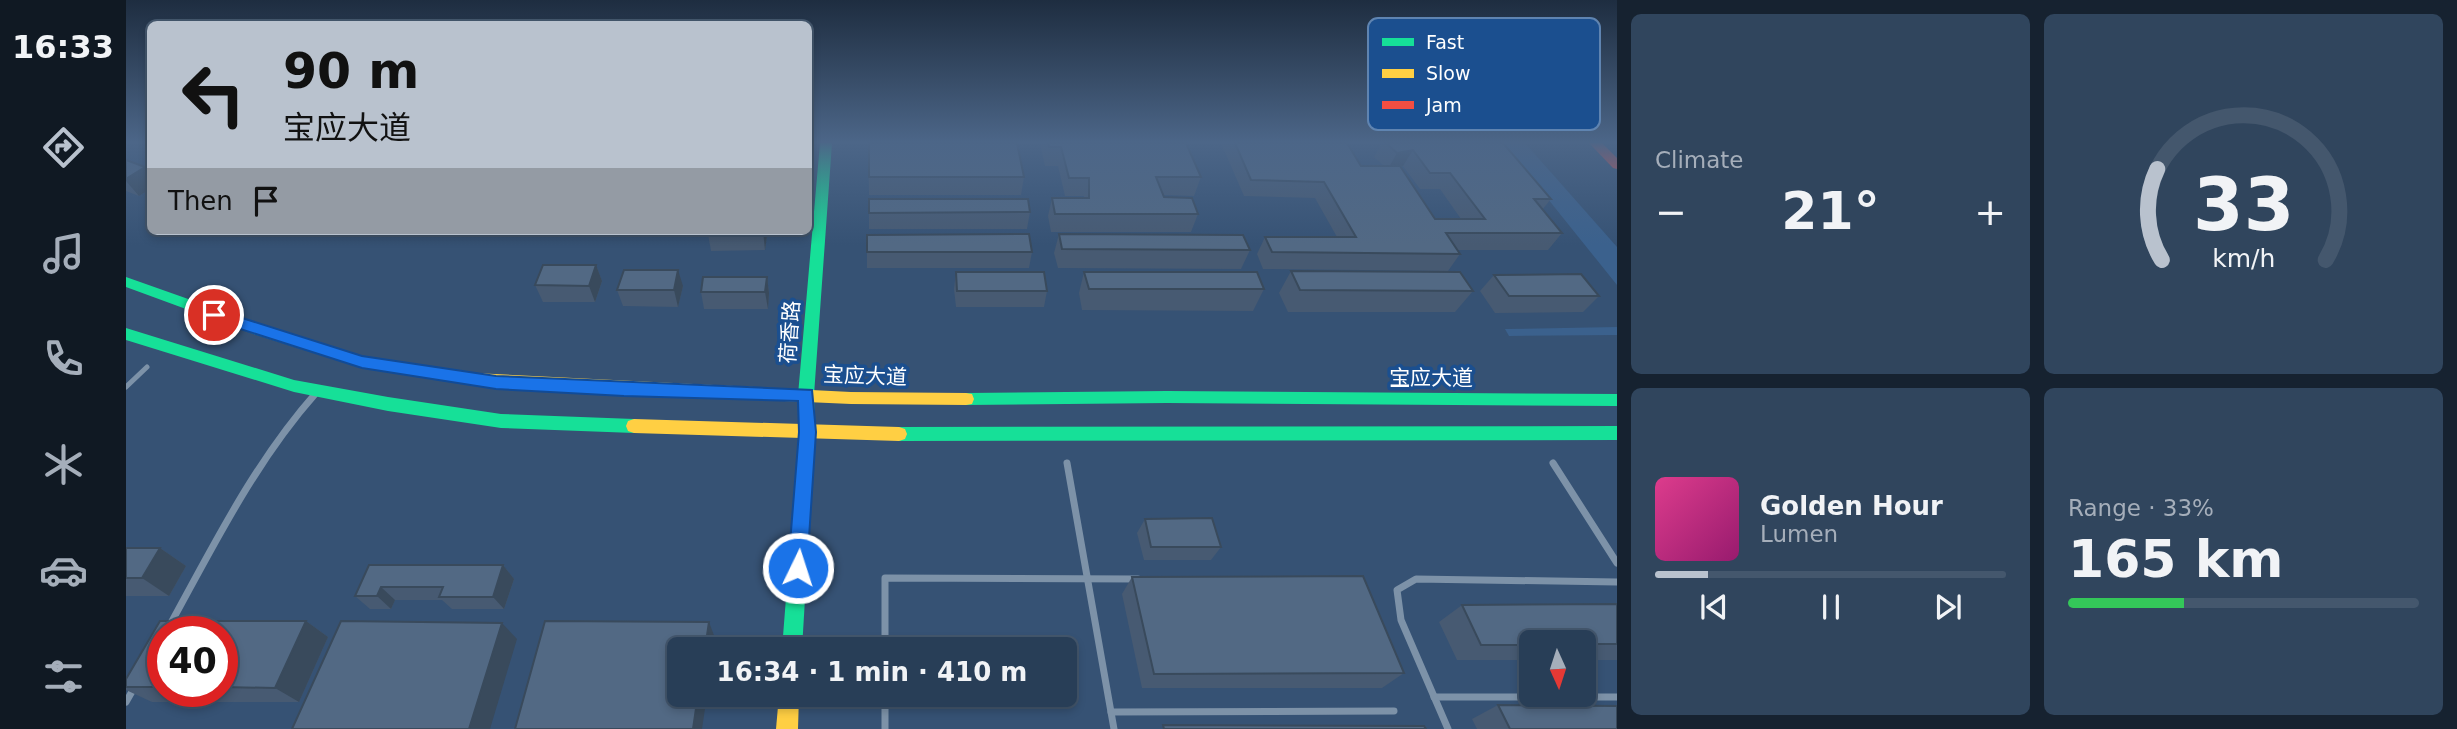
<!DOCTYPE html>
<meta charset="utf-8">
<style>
:root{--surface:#283e57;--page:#30455d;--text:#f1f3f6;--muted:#a5aeba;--line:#44576d;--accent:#b9c2ce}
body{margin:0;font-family:"DejaVu Sans","Noto Sans SC",sans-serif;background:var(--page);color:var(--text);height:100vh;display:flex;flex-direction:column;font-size:26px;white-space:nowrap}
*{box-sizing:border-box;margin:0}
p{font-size:23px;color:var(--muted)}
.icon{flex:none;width:38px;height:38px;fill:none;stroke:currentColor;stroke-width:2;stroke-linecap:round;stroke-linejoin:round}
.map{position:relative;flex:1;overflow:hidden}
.drawer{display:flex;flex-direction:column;gap:14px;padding:14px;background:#162230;width:840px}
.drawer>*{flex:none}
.guide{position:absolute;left:21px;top:21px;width:665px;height:214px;border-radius:10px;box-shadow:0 4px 10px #0003,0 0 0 2px var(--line);background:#b9c2ce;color:#111;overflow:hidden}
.needle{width:46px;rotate:177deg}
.buttons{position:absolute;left:1393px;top:630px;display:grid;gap:14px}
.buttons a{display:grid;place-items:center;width:77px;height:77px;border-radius:10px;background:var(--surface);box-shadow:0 4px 10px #0003,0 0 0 2px var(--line);font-size:35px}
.speed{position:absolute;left:21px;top:616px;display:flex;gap:14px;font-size:35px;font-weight:700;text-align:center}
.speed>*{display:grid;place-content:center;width:91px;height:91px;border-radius:50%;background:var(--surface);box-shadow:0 4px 10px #0003,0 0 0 2px var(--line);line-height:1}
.speed .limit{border:10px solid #d22;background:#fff;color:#111}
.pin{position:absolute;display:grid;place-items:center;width:60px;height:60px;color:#fff;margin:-30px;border:4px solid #fff;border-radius:50%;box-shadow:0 2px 7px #0007}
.me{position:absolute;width:77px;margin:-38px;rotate:4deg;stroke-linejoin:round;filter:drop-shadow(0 0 5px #0008)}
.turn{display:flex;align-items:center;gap:24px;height:147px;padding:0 21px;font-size:32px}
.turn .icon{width:91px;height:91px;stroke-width:2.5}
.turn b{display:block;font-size:49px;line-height:60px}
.then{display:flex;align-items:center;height:66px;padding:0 21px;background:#0003;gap:14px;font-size:26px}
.big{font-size:52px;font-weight:600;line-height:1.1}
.drawer .card{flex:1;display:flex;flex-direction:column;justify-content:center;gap:10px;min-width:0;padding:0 24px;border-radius:10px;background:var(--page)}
.drawer .dial{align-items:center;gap:0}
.dial svg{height:182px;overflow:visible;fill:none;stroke:var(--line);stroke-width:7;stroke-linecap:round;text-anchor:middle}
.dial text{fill:var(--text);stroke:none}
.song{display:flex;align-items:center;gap:21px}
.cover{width:84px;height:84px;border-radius:10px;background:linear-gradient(135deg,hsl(330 70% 55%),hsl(320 70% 35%))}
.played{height:7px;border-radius:4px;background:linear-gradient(90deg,var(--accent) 15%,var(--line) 15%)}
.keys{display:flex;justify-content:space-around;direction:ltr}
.heat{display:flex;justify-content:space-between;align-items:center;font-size:38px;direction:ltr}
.charge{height:10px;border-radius:5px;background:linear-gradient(90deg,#34c759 33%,var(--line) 0)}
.drawer .tiles{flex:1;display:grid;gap:14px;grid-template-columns:repeat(2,1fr)}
.trip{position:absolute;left:541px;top:637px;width:410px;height:70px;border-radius:10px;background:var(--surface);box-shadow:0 4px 10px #0003,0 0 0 2px var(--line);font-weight:600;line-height:70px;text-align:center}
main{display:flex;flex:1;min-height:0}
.dock{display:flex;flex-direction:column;width:126px;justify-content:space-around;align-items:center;background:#101923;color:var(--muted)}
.dock .icon{width:49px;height:49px}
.dock .active{color:var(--accent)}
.dock b{font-size:32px;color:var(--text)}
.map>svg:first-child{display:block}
.water{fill:#3b618d}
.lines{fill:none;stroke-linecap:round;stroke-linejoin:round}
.lane-far1{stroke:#7d92a8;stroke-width:5}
.lane{stroke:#7d92a8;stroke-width:7}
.fast{fill:#16e098;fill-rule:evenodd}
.slow{fill:#ffcf43;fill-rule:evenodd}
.jam{fill:#f24e42;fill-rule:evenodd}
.wall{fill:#475a72;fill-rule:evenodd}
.shaded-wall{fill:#394a5c}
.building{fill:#526984;stroke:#394a5c;stroke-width:2}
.route{fill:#1a73e8;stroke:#114b97;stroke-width:2}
.labels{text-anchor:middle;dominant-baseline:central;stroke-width:7;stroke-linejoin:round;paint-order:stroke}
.street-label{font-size:21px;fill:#fff;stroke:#1b4f8f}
.key{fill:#1b4f8f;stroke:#5f84b1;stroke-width:2}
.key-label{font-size:19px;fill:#fff}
</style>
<main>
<nav class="dock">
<b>16:33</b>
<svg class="icon active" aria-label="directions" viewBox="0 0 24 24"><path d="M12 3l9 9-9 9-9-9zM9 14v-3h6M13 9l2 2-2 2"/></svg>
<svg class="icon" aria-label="music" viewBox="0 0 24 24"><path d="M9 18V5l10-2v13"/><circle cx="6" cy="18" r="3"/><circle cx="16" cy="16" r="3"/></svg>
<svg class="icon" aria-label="phone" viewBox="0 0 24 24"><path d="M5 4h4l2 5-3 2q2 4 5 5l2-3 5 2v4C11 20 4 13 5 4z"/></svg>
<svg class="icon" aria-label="climate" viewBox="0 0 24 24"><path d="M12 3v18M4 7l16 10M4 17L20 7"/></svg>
<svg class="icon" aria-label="car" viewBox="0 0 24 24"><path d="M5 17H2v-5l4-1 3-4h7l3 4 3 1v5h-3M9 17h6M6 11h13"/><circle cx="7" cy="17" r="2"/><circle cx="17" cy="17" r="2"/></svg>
<svg class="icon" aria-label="filters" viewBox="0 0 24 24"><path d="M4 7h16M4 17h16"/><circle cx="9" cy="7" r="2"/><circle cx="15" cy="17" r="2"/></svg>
</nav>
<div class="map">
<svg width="1491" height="729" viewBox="0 0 1491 729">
<rect width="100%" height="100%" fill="#365274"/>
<!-- water -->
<g class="water">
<path d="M1377,143H1399L1491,247V285Z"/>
<path d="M1491,327V335L1383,336L1379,329Z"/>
</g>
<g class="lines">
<!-- lane-far1 -->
<g class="lane-far1">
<path d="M0,387L21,367"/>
<path d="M189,394L191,392"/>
</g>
<!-- lane -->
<g class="lane">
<path d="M941,463L988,729"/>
<path d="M1427,463L1491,563"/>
<path d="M40,632C86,549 127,464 190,393"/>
<path d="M759,649V578L1012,579"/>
<path d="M759,695V729"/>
<path d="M1308,697H1491"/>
<path d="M0,702L8,688"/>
<path d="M985,712L1268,711"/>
<path d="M1322,729L1275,620L1271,590L1290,579L1491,582"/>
</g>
<!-- fast -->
<g class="fast">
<path d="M694,143H706L688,395L689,432L676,649H656L673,432L672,395Z"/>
<path d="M0,277L141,327L236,356L348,373L354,375L356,379L354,383L348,385L236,368L131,335L0,287Z"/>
<path d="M0,328L168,380L262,397L375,414L508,419L514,421L516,426L514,431L508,433L375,428L262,411L168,392L0,340Z"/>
<path d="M1041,391L1491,394V406L1041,403L840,405L834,404L832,399L834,394L840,393Z"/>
<path d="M1491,426V440L773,441L767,439L765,434L767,429L773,427Z"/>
</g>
<!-- slow -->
<g class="slow">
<path d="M348,373L725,392L840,393L846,394L848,399L846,404L840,405L725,404L370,388L342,383L340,379L342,375Z"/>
<path d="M508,419L773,427L779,429L781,434L779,439L773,441L508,433L502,431L500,426L502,421Z"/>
<path d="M653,695H673L672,729H650Z"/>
</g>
<!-- jam -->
<path class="jam" d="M1463,143H1476L1491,158V169L1487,168Z"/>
</g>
<!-- wall -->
<g class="wall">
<path d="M742,143L898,177L895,195H743Z"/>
<path d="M914,143H1060L1075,177L1068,196L1037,195L1038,197L1072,214L1065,232H925L922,216L926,198H958V196H939L932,166H919Z"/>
<path d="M1095,143H1221L1235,166H1258L1248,157L1256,143H1377L1425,199L1416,210L1436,233L1422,250H1331L1334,254L1322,271L1137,269L1131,254L1139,237H1211L1189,198L1118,196ZM1277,166L1294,189H1314L1335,219H1309L1274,167Z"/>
<path d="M0,160L19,167L24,173V189L13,196L0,191Z"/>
<path d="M743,199L904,212L901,229H743Z"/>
<path d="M582,231H640L641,236L639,250L585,251L582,234Z"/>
<path d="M933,234L1124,250L1115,269L932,268L928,253Z"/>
<path d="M741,235L906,252L903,268H741Z"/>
<path d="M470,265L476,281L469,302H417L409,285Z"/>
<path d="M1165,271L1347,291L1329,312H1162L1153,293Z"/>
<path d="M830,272L921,291L918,307H830L828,289Z"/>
<path d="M958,272L1138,289L1127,311L956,310L953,293Z"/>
<path d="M1368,275L1473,296L1457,312L1369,313L1354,291Z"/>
<path d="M641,277L643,293L642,309H578L575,292Z"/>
<path d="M557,286L552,307L497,306L491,290Z"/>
<path d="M1019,519L1095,547L1085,560H1018L1011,533Z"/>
<path d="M0,548H34L60,566L43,596H0Z"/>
<path d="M243,565H377L388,579L378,609H326L316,600H269L265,609H244L229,596Z"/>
<path d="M1006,577L1278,673L1256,688H1016L996,594Z"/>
<path d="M1491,604V660H1458V642H1405V660H1331L1313,622L1336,605Z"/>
<path d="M34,621H180L202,637L173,702H26L0,690V679ZM37,632H96V691H37Z"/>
<path d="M1372,705L1491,729H1351L1346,719Z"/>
</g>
<!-- shaded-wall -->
<g class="shaded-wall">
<path d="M1287,150L1277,166L1262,169L1271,153Z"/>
<path d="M19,167L24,173V189L13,196L0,181V179Z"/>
<path d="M637,231H640L641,236L639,250Z"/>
<path d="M470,265L476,281L469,302L463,286Z"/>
<path d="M552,270L557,286L552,307L548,290Z"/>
<path d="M641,277L643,293L642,309L639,292Z"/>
<path d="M34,548L60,566L43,596L16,578Z"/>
<path d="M377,565L388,579L378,609L367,597Z"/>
<path d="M255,587L269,600L265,609L251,596Z"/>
<path d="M180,621L202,637L173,702L149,688Z"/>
<path d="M583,622L589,638L587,649H579Z"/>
<path d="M376,623L391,639L364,729H343Z"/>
<path d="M572,695H581L576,729H567Z"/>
</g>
<!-- building -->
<g class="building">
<path d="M743,143H891L898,177H743Z"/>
<path d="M922,143H1060L1075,177H1030L1038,197L1066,198L1072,214H929L926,198H963V178H943L935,147H923Z"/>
<path d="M1109,143H1221L1235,166H1274L1309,219H1359L1324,173H1304L1287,150L1271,153L1260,143H1377L1425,199H1408L1436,233H1320L1334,254L1146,252L1139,237H1230L1198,182L1125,180Z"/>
<path d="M0,160L19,167L0,179Z"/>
<path d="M743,199H902L904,212L743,213Z"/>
<rect x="582" y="231" width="55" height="3"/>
<path d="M903,234L906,252H741V235Z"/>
<path d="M933,234L1117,235L1124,250L936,249Z"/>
<path d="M417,265H470L463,286L409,285Z"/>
<path d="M498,270H552L548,290H491Z"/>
<path d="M1165,271L1334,272L1347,291L1174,290Z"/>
<path d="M830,272H918L921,291H831Z"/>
<path d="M958,272H1131L1138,289H963Z"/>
<path d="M1455,274L1473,296H1383L1368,275Z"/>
<path d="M577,277H641L639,292H575Z"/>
<path d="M1086,518L1095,547H1025L1019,519Z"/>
<path d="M0,548H34L16,578H0Z"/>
<path d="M243,565H377L367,597H313L317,587H255L251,596H229Z"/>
<path d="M1237,576L1278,673L1028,674L1006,577Z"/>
<path d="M1491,604V644H1458V642H1405V645H1355L1336,605Z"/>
<path d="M34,621H180L149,688L96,687V632H37V687H0V679Z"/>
<path d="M215,621L376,623L343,729H166Z"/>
<path d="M419,621L583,622L579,649H553V695H572L567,729H389Z"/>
<path d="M1372,705L1491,706V729H1384Z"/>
<path d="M1037,725L1298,726L1300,729H1038Z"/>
</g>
<!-- sky -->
<linearGradient id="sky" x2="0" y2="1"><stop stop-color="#1e2d40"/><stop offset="0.58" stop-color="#4c6688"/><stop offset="1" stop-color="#4c6688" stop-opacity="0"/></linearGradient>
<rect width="1491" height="245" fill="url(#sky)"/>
<!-- route -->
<path class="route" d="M88,309L236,356L370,376L686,390L690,432L681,568L679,574L672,577L665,574L662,568L673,432L672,401L498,396L370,389L236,368L83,319L81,315Z"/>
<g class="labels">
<!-- street labels -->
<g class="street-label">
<text transform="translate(664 332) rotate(-86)">荷香路</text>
<text transform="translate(739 376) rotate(2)">宝应大道</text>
<text x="1305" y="378">宝应大道</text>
</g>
</g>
<!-- legend -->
<rect x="1242" y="18" width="232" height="112" rx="10" class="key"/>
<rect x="1256" y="38" width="32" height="8" fill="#16e098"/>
<rect x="1256" y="69" width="32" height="9" fill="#ffcf43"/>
<rect x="1256" y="101" width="32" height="8" fill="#f24e42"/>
<g class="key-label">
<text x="1300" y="49">Fast</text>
<text x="1300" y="80">Slow</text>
<text x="1300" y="112">Jam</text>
</g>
</svg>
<div class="buttons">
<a><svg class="needle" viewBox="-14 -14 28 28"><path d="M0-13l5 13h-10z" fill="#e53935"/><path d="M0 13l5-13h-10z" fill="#a5aeba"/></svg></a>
</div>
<div class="speed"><div class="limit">40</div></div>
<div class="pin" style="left:88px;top:315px;background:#d93025"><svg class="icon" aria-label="arrive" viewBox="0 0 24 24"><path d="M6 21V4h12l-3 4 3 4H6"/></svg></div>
<svg class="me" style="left:672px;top:568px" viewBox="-20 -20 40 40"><circle r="17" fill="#1a73e8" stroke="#fff" stroke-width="3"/><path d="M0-11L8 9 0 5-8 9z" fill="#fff"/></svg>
<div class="trip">16:34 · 1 min · 410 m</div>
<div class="guide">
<div class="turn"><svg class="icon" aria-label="left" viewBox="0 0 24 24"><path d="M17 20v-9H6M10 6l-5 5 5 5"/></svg><div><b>90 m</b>宝应大道</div></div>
<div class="then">Then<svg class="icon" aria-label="arrive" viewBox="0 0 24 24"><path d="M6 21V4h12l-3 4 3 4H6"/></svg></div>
</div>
</div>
<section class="drawer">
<div class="tiles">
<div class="card"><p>Climate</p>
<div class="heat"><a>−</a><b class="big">21°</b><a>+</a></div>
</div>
<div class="card dial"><svg viewBox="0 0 100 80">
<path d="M14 69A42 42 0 1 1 86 69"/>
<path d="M14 69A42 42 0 0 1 12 29" stroke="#b9c2ce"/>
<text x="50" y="56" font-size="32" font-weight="700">33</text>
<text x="50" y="72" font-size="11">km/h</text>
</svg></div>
<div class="card">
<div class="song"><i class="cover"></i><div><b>Golden Hour</b><p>Lumen</p></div></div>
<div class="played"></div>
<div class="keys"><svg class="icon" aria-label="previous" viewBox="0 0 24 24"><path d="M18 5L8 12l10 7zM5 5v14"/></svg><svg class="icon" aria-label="pause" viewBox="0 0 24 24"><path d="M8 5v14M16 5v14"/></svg><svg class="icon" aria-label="next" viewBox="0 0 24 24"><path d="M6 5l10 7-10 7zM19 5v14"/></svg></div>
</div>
<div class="card"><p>Range · 33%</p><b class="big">165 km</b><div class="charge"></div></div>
</div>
</section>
</main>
